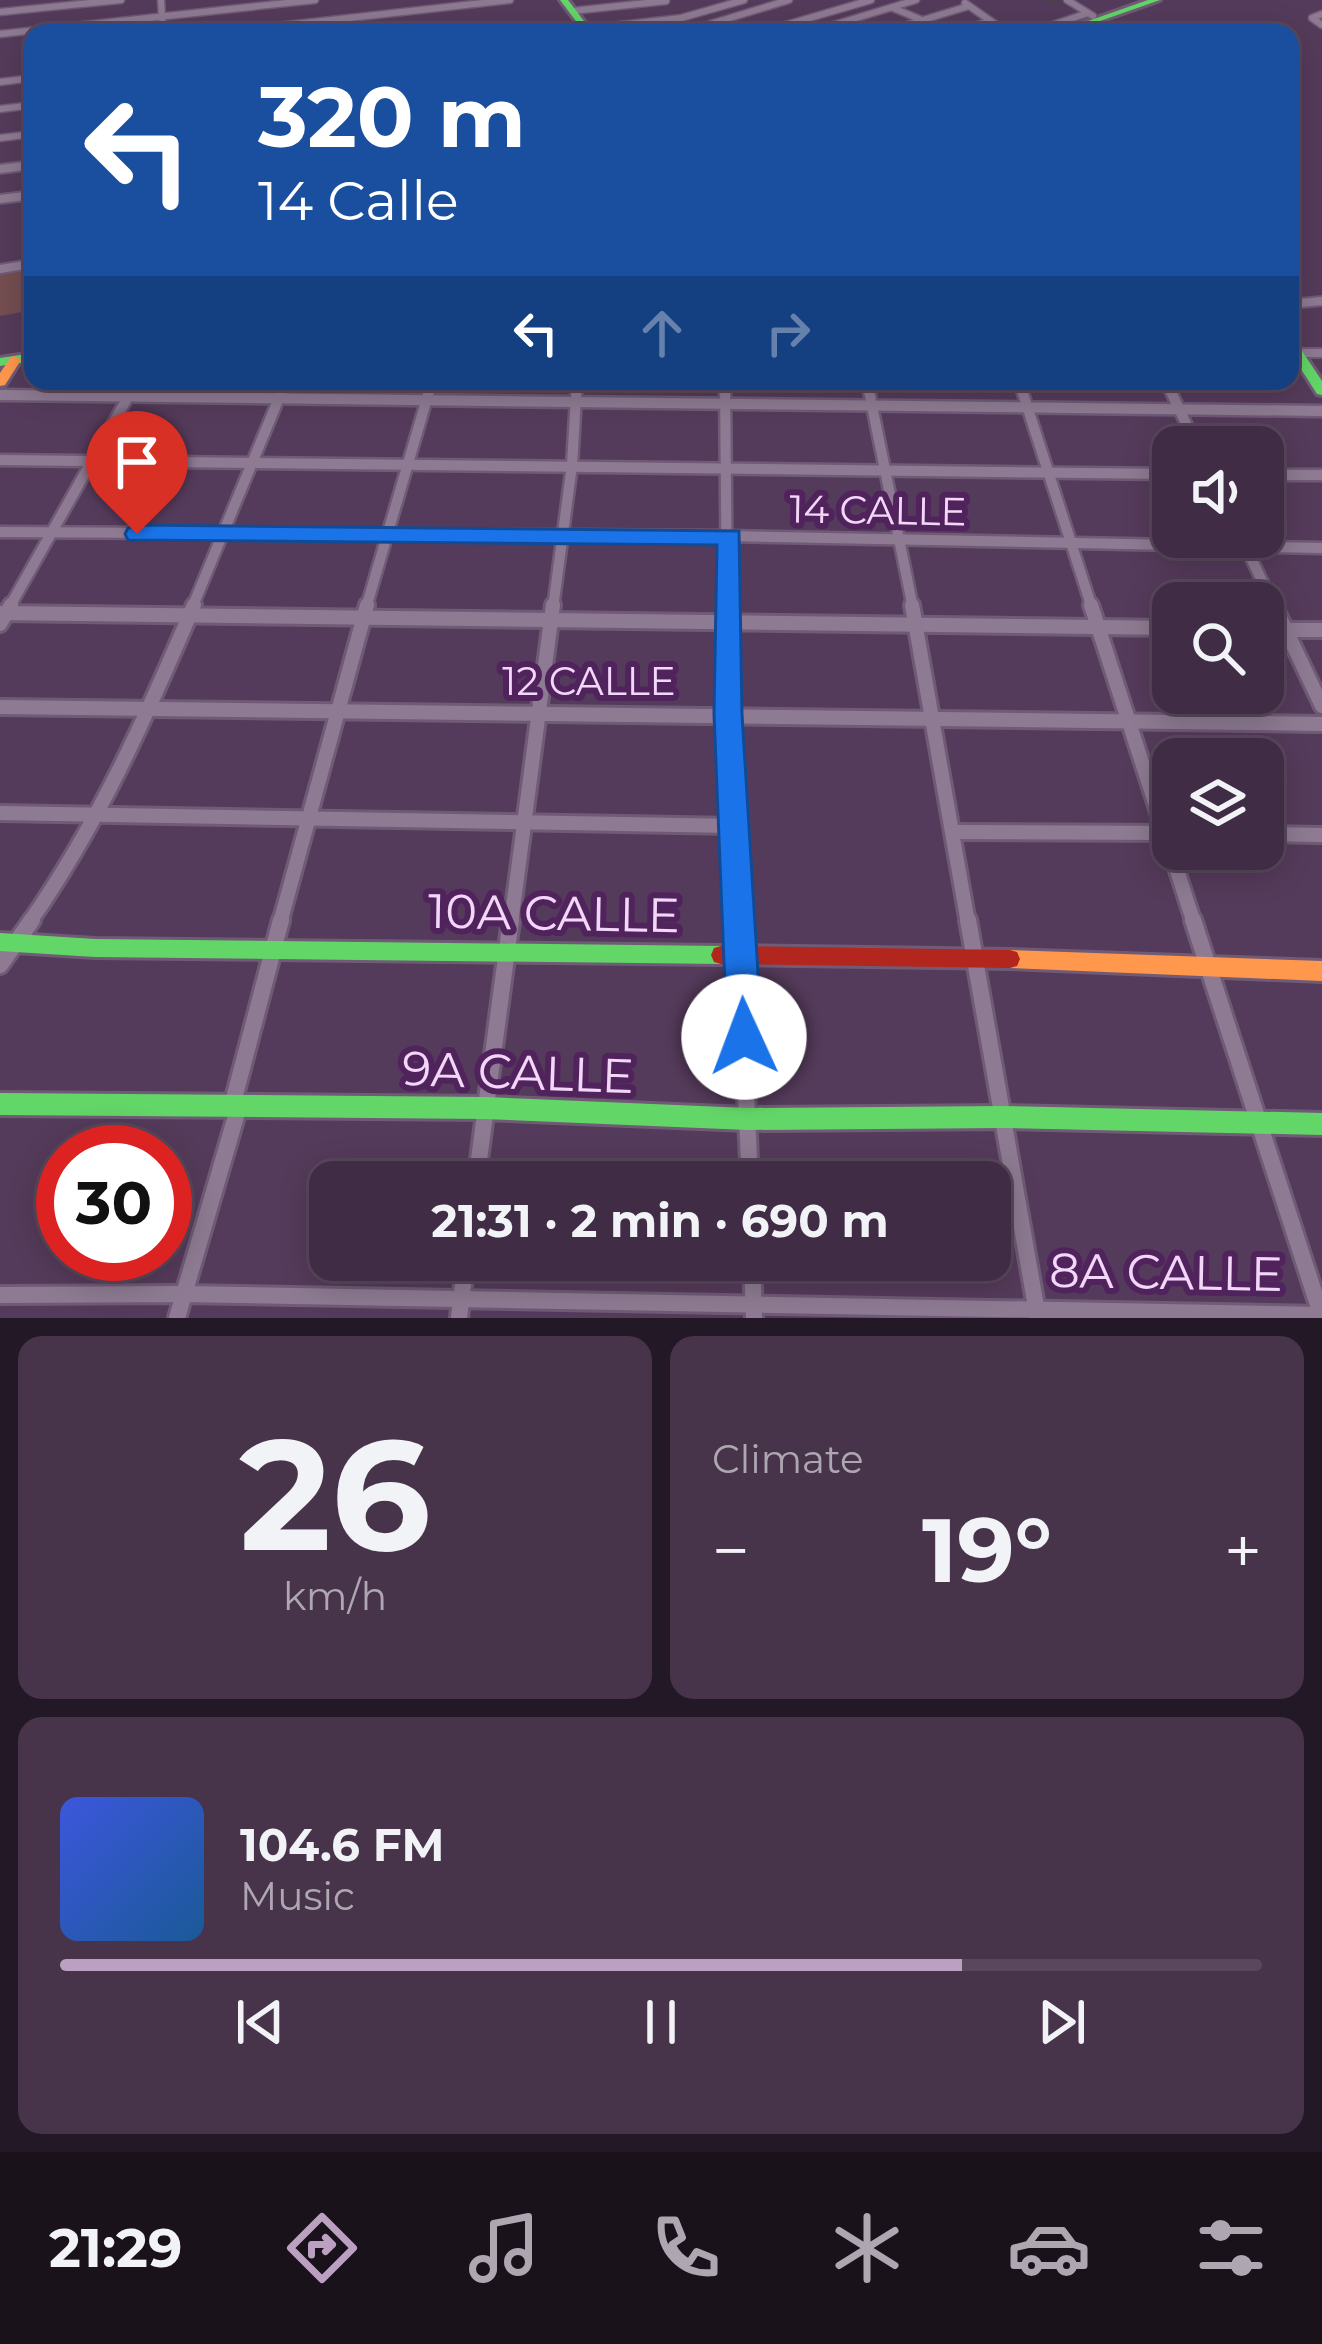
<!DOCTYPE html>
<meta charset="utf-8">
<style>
:root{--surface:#402c44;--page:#47344b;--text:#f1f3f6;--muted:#aea7b2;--line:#59485d;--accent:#bba0c2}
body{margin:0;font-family:Montserrat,sans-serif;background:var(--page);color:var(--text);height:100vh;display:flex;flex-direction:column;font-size:45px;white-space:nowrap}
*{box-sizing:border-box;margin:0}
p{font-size:39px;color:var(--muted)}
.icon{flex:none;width:66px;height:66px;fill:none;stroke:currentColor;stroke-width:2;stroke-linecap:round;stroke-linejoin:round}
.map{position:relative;height:1318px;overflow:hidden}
.details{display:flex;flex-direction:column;gap:18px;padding:18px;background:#231825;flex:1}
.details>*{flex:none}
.top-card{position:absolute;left:24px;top:24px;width:1275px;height:366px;border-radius:24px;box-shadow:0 6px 30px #0003,0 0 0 3px var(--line);background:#1a4fa0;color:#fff;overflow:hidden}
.fabs{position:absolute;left:1152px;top:426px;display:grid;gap:24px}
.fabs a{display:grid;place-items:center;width:132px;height:132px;border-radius:24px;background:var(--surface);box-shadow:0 6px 30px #0003,0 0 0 3px var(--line);font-size:60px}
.speed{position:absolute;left:36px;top:1125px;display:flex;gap:24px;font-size:60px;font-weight:700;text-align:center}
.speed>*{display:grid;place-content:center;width:156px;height:156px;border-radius:50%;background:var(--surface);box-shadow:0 6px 30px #0003,0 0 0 3px var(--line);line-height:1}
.speed .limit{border:18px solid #d22;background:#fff;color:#111}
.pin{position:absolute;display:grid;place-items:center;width:102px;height:102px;color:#fff;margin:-123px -51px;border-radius:50% 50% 50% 0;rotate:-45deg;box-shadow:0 0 12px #0007}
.pin .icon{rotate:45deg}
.me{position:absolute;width:132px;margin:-66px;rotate:358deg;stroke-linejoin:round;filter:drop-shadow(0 0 9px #0008)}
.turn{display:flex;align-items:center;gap:42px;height:252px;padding:0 36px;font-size:54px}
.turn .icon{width:156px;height:156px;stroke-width:2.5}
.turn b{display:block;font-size:84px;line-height:102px}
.lanes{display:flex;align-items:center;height:114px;padding:0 36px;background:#0003;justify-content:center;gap:60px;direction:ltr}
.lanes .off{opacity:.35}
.big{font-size:90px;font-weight:700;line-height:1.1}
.details .tile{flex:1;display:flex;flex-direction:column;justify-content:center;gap:18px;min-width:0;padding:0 42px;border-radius:24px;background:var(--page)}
.details .dial{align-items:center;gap:0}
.dial b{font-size:156px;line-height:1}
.song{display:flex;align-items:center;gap:36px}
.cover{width:144px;height:144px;border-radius:18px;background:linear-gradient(135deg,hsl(230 70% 55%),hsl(210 70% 35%))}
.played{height:12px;border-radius:6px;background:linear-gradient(90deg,var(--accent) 75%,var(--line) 75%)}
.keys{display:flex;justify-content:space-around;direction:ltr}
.heat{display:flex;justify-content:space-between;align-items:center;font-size:66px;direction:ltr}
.details .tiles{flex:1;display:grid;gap:18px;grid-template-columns:1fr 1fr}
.tile:last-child{grid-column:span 2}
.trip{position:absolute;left:309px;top:1161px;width:702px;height:120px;border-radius:24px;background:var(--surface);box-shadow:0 6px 30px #0003,0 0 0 3px var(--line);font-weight:700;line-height:120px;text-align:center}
.menu{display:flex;height:192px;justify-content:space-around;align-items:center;background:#1a121b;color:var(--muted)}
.menu .icon{width:84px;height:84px}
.menu .selected{color:var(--accent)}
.menu b{font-size:54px;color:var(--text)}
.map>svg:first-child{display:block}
.green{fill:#744e51}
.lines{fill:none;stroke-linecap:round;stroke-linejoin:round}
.street-far4-casing{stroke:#705b76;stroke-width:9}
.street-far3-casing{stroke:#705b76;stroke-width:12}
.street-far2-casing{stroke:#705b76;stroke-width:15}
.street-far1-casing{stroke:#705b76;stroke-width:20}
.street-casing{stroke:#705b76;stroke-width:22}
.fast-casing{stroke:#705b76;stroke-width:6}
.slow-casing{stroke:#705b76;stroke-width:6}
.jam-casing{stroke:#705b76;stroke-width:6}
.street-far4{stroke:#8e7b93;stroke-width:6}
.street-far3{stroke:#8e7b93;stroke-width:8}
.street-far2{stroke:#8e7b93;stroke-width:10}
.street-far1{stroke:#8e7b93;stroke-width:14}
.street{stroke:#8e7b93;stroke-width:16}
.fast{fill:#63d668;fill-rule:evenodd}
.slow{fill:#ff974d;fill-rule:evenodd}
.jam{fill:#b3261e;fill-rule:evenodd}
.shaded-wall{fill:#4e3f4e}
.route{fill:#1a73e8;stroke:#114b97;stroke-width:3}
.labels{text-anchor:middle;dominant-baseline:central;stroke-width:12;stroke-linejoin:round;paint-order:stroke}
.street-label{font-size:39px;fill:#f2d7f9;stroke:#51235c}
.near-street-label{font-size:48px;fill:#f2d7f9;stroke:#51235c}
</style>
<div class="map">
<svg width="1322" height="1318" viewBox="0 0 1322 1318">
<rect width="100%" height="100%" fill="#553b5b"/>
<!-- green -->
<path class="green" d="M33,269V310L0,316V274Z"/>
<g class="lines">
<!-- street-far4 casing -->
<g class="street-far4-casing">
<g id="street-far4">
<path d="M161,0L163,33"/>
<path d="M1067,0L1093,16"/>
<path d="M965,3L1008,33"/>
<path d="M893,8L953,33"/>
<path d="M572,11L666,1"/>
<path d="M0,12L121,0"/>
<path d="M1322,14L1312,18L1322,25"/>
<path d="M215,33L510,0"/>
<path d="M550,33L681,18L744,0"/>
<path d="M717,33L710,24L789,0"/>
<path d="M758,33L871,0"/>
<path d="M807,33L916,0"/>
<path d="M880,33L969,6"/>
<path d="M952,33L990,21"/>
<path d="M1029,33L1088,13"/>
<path d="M0,34L315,0"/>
<path d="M0,82L33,78"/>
<path d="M0,109L33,105"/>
<path d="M0,138L33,134"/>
</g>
</g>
<!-- street-far3 casing -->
<g class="street-far3-casing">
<g id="street-far3">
<path d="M0,169L33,165"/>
<path d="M0,199L33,195"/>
<path d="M0,269L31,264L33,247"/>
<path d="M1290,304L1322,301"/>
<path d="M1290,353H1322"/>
</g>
</g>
<!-- street-far2 casing -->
<g class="street-far2-casing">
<g id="street-far2">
<path d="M725,381L727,608"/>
<path d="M867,381L913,608"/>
<path d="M1019,381L1092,608"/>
<path d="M1166,381L1197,447"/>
<path d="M0,395L1322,411"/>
<path d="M0,460L1173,474"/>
<path d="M1263,475H1322"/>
<path d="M0,532L730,536L1322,548"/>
<path d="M1241,537L1275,608"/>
<path d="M9,608L137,381"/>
<path d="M192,608L286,381"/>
<path d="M366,608L432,381"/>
<path d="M553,608L572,465L577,381"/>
</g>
</g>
<!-- street-far1 casing -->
<g class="street-far1-casing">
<g id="street-far1">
<path d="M727,605L738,923"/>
<path d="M912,605L968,923"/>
<path d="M1091,605L1194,923"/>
<path d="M1274,605L1322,706"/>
<path d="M0,613L1173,628"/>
<path d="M0,624L11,605"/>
<path d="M1263,630H1322"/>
<path d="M0,707L1322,724"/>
<path d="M0,813L736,826"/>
<path d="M953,832L1173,833"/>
<path d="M1263,834L1322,835"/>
<path d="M29,923C98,825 147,715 194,605"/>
<path d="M280,923L367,605"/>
<path d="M511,923L553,605"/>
</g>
</g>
<!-- street casing -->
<g class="street-casing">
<g id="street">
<path d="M738,920L750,1182"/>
<path d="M968,920L1038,1318"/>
<path d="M1193,920L1322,1317"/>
<path d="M0,965L32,920"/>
<path d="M232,1106L281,920"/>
<path d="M476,1182L511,920"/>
<path d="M752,1260L754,1318"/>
<path d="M0,1295L183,1294L1322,1315"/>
<path d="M177,1318L239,1106"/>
<path d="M459,1318L466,1260"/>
</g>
</g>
<!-- fast casing -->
<g class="fast-casing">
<g id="fast">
<path d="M560,0H568L593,33H585Z"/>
<path d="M1148,0H1160L1066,33H1054Z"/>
<path d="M1290,338L1294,339L1322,381V395L1317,394L1290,352Z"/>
<path d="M33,353V361L0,366V358Z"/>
<path d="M0,933L95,939L721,946L728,948L731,955L728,962L721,964L95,957L0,951Z"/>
<path d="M0,1093L485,1097L748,1108L1002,1106L1322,1113V1135L1002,1128L748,1130L485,1119L0,1115Z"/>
</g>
</g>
<!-- slow casing -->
<g class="slow-casing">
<g id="slow">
<path d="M15,356L21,360L5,385L0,386V373L11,357Z"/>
<path d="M1010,950L1322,961V981L1010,968L1003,966L1000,959L1003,952Z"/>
</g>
</g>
<!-- jam casing -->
<g class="jam-casing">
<path id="jam" d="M721,946L1010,950L1017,952L1020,959L1017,966L1010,968L721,964L714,962L711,955L714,948Z"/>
</g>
<!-- street-far4 -->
<use href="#street-far4" class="street-far4"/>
<!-- street-far3 -->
<use href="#street-far3" class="street-far3"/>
<!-- street-far2 -->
<use href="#street-far2" class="street-far2"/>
<!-- street-far1 -->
<use href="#street-far1" class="street-far1"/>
<!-- street -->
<use href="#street" class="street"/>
<!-- fast -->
<use href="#fast" class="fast"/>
<!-- slow -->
<use href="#slow" class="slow"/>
<!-- jam -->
<use href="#jam" class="jam"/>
</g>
<!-- shaded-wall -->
<path class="shaded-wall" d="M1045,0H1060L1059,2L1044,4Z"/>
<!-- route -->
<path class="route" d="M137,525L739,531L742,714L762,1037L757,1049L744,1054L732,1049L727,1037L714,714L717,545L128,540L125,534L128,528Z"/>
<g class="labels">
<!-- street labels -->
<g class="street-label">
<text transform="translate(878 510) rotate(1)">14 CALLE</text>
<text x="589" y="681">12 CALLE</text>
</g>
<!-- near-street labels -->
<g class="near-street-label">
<text transform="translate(554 913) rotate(1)">10A CALLE</text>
<text transform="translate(518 1072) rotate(2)">9A CALLE</text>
<text transform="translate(1166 1272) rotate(1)">8A CALLE</text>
</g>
</g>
</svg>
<div class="fabs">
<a><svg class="icon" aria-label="sound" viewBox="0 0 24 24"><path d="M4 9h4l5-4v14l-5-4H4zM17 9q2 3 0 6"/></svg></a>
<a><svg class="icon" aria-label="search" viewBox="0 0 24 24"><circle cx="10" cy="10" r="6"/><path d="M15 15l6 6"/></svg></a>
<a><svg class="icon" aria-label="layers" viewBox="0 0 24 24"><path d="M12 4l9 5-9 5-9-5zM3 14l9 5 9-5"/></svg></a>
</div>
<div class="speed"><div class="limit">30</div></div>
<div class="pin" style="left:137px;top:534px;background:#d93025"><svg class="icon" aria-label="arrive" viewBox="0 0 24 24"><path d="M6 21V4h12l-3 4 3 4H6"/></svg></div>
<svg class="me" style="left:744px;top:1037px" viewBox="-20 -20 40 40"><circle r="19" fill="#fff"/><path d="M0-13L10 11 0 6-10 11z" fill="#1a73e8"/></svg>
<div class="trip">21:31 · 2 min · 690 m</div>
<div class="top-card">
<div class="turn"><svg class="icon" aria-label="left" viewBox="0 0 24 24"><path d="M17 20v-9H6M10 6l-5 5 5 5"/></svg><div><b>320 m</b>14 Calle</div></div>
<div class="lanes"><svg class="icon" aria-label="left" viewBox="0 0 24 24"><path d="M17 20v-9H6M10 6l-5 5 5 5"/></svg><svg class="icon off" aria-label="ahead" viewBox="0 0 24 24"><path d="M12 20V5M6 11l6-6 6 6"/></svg><svg class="icon off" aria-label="right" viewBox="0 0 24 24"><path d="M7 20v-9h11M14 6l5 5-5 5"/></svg></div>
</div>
</div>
<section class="details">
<div class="tiles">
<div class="tile dial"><b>26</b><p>km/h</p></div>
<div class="tile"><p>Climate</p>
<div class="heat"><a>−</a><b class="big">19°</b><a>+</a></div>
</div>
<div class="tile">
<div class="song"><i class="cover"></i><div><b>104.6 FM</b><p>Music</p></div></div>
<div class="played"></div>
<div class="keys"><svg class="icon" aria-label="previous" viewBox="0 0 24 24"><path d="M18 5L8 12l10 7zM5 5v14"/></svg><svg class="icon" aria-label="pause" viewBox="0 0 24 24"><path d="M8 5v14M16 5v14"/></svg><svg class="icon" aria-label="next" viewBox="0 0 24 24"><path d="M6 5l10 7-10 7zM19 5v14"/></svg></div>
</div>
</div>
</section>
<nav class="menu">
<b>21:29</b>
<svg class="icon selected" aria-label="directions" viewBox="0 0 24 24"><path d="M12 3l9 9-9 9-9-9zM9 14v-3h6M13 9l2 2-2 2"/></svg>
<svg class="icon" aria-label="music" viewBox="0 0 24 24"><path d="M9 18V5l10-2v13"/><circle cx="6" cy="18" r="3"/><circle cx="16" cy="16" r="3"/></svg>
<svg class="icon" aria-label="phone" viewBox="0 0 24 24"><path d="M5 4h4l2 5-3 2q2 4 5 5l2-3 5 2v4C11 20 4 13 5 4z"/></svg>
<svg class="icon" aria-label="climate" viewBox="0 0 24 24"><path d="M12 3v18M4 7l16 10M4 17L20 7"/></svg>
<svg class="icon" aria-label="car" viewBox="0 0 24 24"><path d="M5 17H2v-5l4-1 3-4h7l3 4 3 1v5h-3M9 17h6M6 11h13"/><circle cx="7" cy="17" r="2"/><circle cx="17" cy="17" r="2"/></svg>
<svg class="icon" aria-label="filters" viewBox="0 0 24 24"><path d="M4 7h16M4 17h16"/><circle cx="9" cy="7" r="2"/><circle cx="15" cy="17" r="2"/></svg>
</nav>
